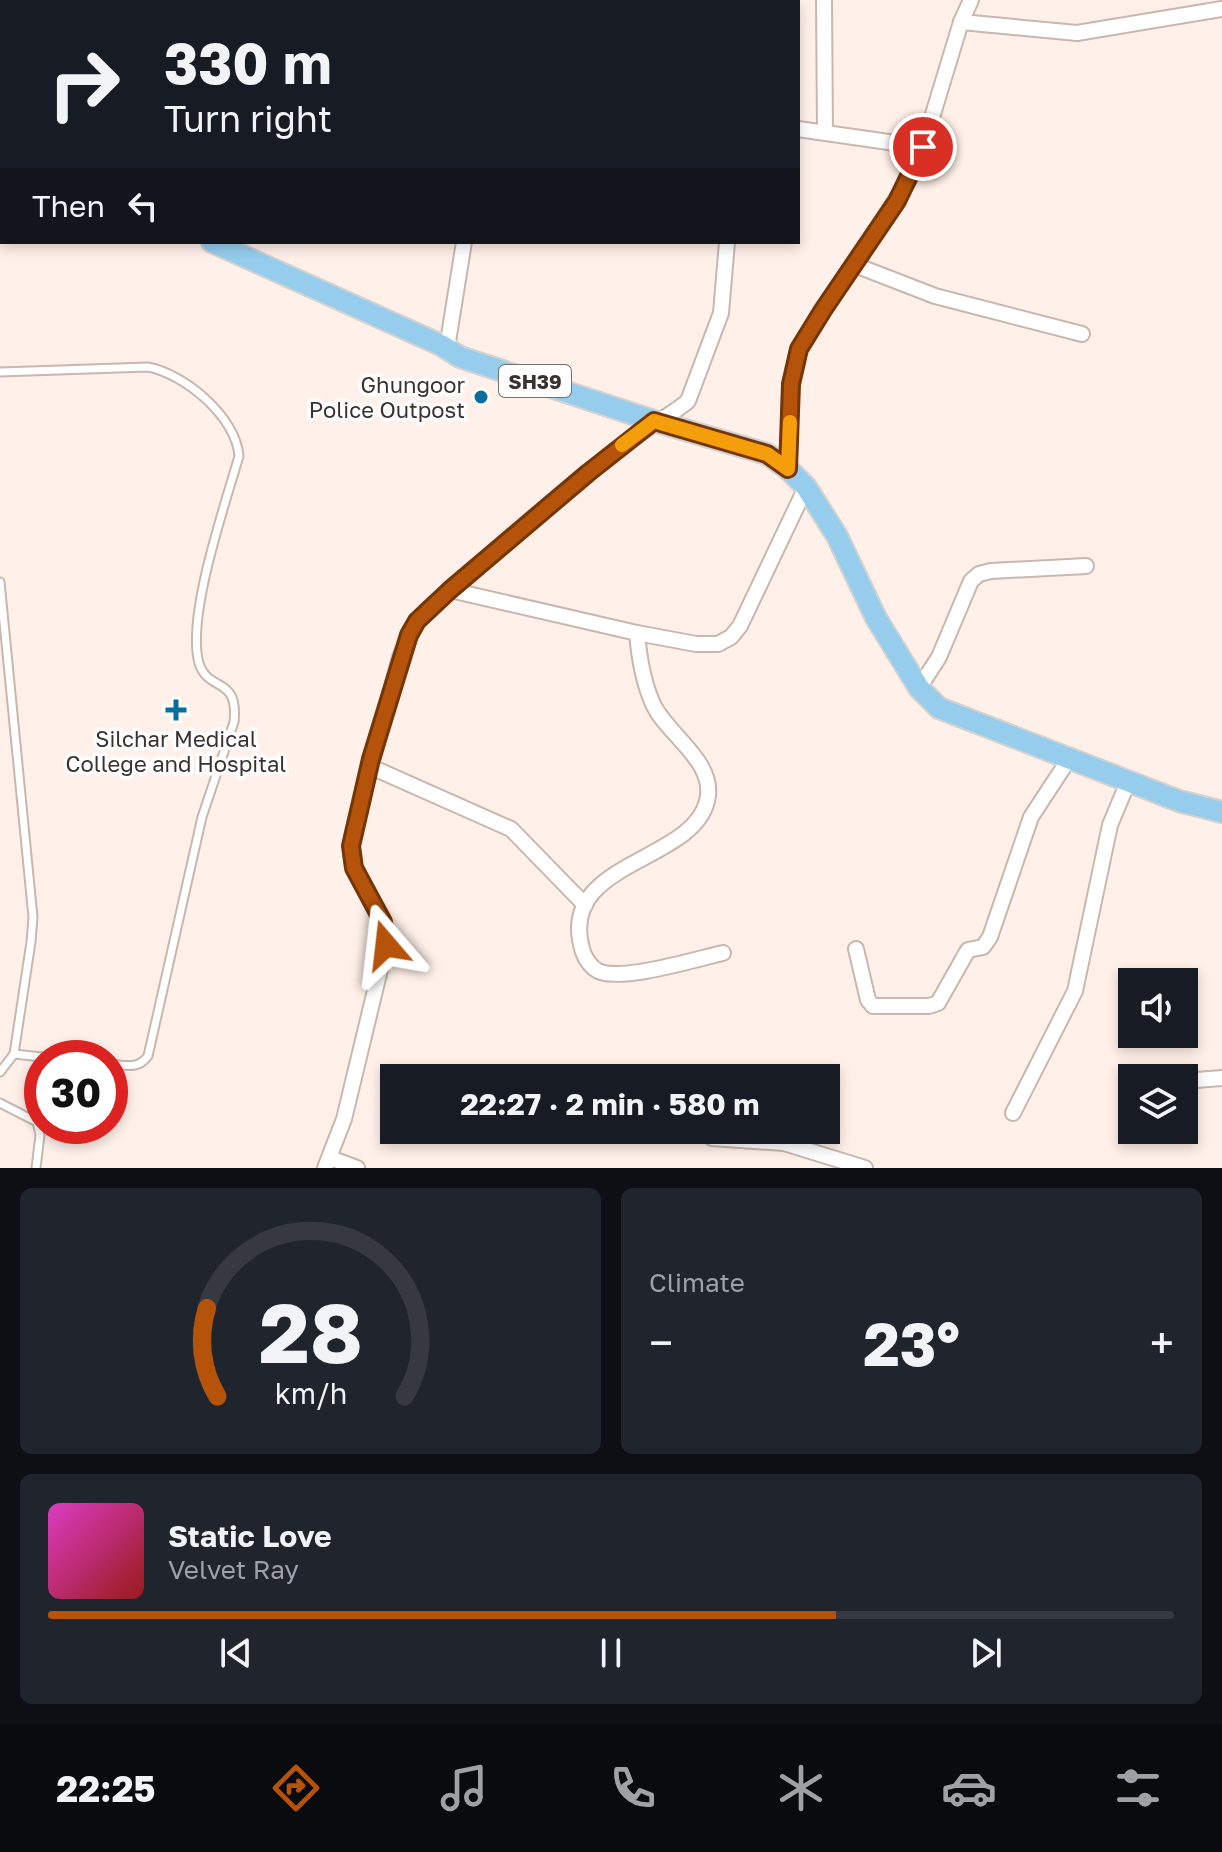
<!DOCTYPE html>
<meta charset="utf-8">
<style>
:root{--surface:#171b24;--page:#20242c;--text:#f1f3f6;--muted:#9ea1a6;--line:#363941;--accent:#b45309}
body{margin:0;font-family:"Golos Text",sans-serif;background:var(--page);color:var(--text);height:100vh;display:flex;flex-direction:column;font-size:30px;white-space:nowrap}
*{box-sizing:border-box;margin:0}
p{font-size:26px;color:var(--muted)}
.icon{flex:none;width:44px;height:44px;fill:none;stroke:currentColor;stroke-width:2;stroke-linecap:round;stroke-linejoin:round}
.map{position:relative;height:1168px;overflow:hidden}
.details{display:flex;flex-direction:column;gap:20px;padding:20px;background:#0d0f14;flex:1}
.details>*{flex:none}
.top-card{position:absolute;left:0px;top:0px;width:800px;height:244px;box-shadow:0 4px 12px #0003;background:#171b24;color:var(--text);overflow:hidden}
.buttons{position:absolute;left:1118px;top:968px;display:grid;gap:16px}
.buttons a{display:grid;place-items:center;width:80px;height:80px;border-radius:0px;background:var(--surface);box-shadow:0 4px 12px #0003;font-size:40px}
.speed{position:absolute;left:24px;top:1040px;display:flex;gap:16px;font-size:40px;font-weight:700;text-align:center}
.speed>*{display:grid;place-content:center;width:104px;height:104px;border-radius:50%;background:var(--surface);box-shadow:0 4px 12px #0003;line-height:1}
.speed .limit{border:12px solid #d22;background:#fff;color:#111}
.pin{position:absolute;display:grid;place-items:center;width:68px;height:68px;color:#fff;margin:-34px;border:4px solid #fff;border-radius:50%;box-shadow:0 2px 8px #0007}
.me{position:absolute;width:88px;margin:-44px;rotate:343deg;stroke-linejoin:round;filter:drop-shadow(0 0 6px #0008)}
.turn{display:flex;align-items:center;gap:28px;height:168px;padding:0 32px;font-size:36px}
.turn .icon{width:104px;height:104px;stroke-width:2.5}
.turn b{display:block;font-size:56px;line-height:68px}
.then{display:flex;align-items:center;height:76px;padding:0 32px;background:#0003;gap:16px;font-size:30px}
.big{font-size:60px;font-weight:700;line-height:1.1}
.details .card{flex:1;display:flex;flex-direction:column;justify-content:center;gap:12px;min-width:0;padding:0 28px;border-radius:12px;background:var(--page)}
.details .dial{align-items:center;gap:0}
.dial svg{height:208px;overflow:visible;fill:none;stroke:var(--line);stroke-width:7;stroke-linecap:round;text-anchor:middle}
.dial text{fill:var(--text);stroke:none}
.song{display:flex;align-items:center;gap:24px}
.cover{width:96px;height:96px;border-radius:12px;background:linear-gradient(135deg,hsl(310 70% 55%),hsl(0 70% 35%))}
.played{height:8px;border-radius:4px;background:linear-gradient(90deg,var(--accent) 70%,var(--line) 70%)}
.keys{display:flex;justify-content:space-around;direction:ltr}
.heat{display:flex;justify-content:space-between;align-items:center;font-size:44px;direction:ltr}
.details .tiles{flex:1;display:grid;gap:20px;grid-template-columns:1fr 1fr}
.card:last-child{grid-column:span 2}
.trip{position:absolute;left:380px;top:1064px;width:460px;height:80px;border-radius:0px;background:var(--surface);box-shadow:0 4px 12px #0003;font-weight:700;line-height:80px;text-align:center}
.tab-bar{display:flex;height:128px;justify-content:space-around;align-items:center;background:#090b0e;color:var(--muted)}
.tab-bar .icon{width:56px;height:56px}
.tab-bar .current{color:var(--accent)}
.tab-bar b{font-size:36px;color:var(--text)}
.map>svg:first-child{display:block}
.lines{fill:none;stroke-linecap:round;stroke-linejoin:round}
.lane-casing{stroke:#c8b7ae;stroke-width:11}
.street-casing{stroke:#c8b7ae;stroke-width:18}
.primary-casing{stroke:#d3d2d1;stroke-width:24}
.lane{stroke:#fff;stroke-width:7}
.street{stroke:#fff;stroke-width:14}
.primary{stroke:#96cdec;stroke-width:20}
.route-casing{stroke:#753606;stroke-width:20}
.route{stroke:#b45309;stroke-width:14}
.slow{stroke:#f59e0b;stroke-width:14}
.poi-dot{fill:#096e9c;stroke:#fff;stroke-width:3}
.labels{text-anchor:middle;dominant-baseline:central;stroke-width:7;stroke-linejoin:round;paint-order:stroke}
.shield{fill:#fff;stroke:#74706d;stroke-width:2}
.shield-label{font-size:20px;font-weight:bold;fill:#39322f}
.poi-label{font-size:22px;fill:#39322f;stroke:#fff;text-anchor:end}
</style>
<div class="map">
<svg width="1222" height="1168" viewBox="0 0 1222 1168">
<rect width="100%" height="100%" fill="#fff1e9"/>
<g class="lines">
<!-- lane casing -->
<g class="lane-casing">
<g id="lane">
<path d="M0,372L148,367C185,374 236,417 239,456C225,505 186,617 199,663C208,693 239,675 234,722L202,817L148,1056C138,1070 126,1065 110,1064"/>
<path d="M0,582L33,917L31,942L14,1054"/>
<path d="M0,1072L14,1054L51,1058"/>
<path d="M0,1103L37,1122L40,1135L36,1168"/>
</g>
</g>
<!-- street casing -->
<g class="street-casing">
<g id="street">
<path d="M234,0L235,2"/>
<path d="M433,0V2"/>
<path d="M512,0V2"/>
<path d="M824,0L825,132"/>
<path d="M961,22L1077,33L1222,9"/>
<path d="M798,129L923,147"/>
<path d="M855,265L935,296L1082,334"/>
<path d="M447,348L464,242"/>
<path d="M788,469L791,384L799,349L908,181L923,147L961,22L971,0"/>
<path d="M450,590L637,633L696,644H718L731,637L740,626L806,487"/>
<path d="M637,633C639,657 643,682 653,704C667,735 717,762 707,801C692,864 554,861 583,952C586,960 591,967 598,971C622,982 696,959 723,953"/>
<path d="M919,688L939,657L971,581L979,574L991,571L1086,566"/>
<path d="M369,766L511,829L585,905"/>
<path d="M856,949L868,1000L873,1006H929L938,1003L968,950L983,947L990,937L1031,817L1069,759"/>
<path d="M1184,1081L1222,1078"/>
<path d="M1013,1113L1075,991L1110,825L1128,782"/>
<path d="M712,1138L784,1143L865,1168"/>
<path d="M330,1158L357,1168"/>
<path d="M325,1168L344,1119L386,945L383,922L354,868L351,855L353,832L400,657L417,621L428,609C493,552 558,494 627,442C646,427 671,416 688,401L721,313L727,242"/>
</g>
</g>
<!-- primary casing -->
<g class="primary-casing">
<g id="primary">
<path d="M0,149L2,150"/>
<path d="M212,242L441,345L460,357L654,421L767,454L788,469L806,487L837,536L876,618L919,688L939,708L1179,801L1222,812"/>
</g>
</g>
<!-- lane -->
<use href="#lane" class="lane"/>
<!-- street -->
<use href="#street" class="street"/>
<!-- primary -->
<use href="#primary" class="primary"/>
</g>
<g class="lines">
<!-- route casing -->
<g class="route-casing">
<path id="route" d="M386,945L383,922L354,868L351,846L371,759L409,635L417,621L450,590L588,473L654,421L767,454L788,469L791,384L799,349L823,310L897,201L923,147"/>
</g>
<!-- route -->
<use href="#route" class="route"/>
<!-- slow -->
<path class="slow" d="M622,445L654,421L767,454L788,469L790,422"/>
</g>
<!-- markers -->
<g class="poi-dot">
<circle cx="481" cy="397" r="8"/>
<path d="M172 698h8v8h8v8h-8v8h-8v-8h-8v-8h8z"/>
</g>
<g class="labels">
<!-- shield labels -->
<rect class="shield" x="499" y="365" width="72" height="32" rx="6"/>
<g class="shield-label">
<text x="535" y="381">SH39</text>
</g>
<!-- poi labels -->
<g class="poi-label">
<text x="465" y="384">Ghungoor<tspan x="465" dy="25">Police Outpost</tspan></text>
<text x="176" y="738" text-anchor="middle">Silchar Medical<tspan x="176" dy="25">College and Hospital</tspan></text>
</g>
</g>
</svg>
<div class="buttons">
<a><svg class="icon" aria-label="sound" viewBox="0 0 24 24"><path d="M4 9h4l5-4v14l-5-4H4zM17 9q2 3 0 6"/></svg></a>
<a><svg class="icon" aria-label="layers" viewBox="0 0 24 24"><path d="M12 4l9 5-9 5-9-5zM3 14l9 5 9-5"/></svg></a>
</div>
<div class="speed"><div class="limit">30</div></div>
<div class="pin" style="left:923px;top:147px;background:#d93025"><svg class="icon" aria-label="arrive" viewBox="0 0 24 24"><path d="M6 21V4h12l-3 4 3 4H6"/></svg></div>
<svg class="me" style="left:386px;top:945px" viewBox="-20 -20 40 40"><path d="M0-17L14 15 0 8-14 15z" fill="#b45309" stroke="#fff" stroke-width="4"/></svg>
<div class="trip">22:27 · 2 min · 580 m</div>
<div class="top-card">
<div class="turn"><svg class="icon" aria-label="right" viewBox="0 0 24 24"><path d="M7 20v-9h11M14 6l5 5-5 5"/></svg><div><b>330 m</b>Turn right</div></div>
<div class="then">Then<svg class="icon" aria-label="left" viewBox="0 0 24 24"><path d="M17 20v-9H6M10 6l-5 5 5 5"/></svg></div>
</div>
</div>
<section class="details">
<div class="tiles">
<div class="card dial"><svg viewBox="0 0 100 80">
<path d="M14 69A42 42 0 1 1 86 69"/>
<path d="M14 69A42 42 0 0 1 10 35" stroke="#b45309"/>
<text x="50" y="56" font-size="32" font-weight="700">28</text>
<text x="50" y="72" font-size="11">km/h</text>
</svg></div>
<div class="card"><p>Climate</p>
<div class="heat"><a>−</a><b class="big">23°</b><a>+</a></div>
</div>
<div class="card">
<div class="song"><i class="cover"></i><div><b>Static Love</b><p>Velvet Ray</p></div></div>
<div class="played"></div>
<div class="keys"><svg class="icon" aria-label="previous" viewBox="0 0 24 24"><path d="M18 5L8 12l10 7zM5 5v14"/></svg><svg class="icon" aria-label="pause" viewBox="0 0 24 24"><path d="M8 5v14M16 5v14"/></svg><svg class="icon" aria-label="next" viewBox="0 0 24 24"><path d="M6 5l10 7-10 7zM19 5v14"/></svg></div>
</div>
</div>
</section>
<nav class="tab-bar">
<b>22:25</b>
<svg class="icon current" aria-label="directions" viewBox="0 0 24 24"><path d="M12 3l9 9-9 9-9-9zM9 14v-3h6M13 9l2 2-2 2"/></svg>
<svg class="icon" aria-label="music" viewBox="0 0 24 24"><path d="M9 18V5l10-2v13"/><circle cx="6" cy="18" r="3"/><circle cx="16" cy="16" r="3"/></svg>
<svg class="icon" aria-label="phone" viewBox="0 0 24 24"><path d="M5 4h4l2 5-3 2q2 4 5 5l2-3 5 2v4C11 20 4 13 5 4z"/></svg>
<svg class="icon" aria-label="climate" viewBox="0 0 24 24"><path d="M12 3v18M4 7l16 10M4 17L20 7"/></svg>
<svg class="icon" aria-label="car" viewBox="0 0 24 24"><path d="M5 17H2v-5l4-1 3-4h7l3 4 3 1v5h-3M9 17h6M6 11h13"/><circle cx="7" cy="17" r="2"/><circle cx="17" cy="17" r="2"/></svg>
<svg class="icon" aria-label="filters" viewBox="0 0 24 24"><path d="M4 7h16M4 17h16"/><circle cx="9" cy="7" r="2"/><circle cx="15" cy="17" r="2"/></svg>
</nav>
